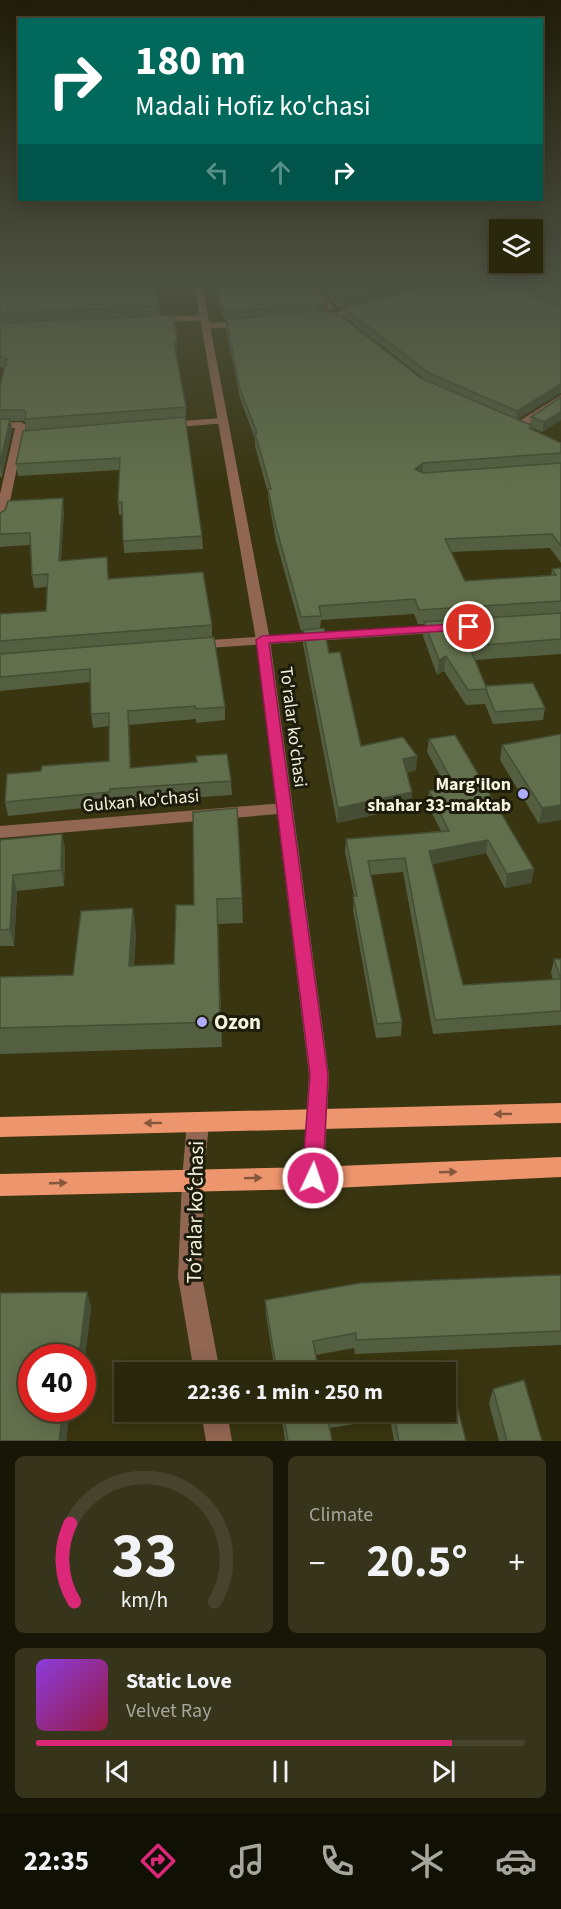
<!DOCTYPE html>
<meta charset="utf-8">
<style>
:root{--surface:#2a280c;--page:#36341a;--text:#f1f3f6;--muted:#a5a69d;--line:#46442d;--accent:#db2777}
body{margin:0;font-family:"Source Sans 3",sans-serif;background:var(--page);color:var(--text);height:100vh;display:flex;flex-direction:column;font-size:22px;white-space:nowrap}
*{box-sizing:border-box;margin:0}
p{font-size:20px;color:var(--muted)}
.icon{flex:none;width:33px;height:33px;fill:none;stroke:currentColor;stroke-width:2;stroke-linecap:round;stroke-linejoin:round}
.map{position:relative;height:1441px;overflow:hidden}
.sheet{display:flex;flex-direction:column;gap:15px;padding:15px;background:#171607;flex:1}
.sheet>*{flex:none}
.guide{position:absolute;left:18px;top:18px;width:525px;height:183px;border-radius:0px;box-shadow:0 3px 15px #0003,0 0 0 2px var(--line);background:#00695c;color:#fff;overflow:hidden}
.fabs{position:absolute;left:489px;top:219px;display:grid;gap:12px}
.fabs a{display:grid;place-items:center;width:54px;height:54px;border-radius:0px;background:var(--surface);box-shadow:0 3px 15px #0003,0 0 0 2px var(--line);font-size:30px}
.speed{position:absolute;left:18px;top:1344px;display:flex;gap:12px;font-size:30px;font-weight:700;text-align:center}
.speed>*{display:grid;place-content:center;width:78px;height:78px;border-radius:50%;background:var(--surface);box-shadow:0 3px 15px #0003,0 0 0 2px var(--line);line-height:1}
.speed .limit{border:9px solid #d22;background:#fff;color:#111}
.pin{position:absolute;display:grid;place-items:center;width:51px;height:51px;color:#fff;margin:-26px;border:3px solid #fff;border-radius:50%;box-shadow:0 2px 6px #0007}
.me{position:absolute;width:66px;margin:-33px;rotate:3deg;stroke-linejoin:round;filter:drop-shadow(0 0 4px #0008)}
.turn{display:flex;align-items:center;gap:21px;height:126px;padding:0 18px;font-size:27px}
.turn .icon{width:78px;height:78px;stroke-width:2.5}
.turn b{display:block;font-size:42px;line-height:51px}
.lanes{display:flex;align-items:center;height:57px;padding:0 18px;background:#0003;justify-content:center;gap:30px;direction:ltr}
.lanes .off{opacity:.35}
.big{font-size:45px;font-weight:700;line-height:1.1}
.sheet .tile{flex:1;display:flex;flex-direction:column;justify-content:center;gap:9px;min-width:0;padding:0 21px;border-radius:9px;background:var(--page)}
.sheet .dial{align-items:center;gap:0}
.dial svg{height:156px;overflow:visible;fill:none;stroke:var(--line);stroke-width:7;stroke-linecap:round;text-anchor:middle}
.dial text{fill:var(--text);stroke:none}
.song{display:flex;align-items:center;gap:18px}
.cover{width:72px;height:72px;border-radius:9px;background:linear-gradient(135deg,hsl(270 70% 55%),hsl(340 70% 35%))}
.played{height:6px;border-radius:3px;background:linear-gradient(90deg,var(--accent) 85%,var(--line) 85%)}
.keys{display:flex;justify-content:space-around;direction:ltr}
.heat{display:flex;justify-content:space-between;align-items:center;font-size:33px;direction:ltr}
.sheet .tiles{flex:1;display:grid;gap:15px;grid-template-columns:1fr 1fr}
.tile:last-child{grid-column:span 2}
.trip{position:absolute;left:114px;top:1362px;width:342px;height:60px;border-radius:0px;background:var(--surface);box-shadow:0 3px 15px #0003,0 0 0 2px var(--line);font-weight:700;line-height:60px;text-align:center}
.menu{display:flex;height:96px;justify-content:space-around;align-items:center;background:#111005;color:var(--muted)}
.menu .icon{width:42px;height:42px}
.menu .selected{color:var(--accent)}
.menu b{font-size:27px;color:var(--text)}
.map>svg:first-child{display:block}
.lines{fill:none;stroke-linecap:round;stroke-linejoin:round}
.minor{fill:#916653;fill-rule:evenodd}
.tertiary{fill:#916653;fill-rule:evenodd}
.primary{fill:#ed956d;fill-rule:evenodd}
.wall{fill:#545f41}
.shaded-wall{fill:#454e35}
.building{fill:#626f4c;stroke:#454e35;stroke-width:1.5}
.oneway{fill:#85583d}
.route{fill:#db2777;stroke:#8e194d;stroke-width:1.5}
.poi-dot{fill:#b0aefa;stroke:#1d1c0d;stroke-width:2}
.labels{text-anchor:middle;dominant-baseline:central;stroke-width:6;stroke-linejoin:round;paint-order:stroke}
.street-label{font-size:18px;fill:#f5f4df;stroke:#1d1c0d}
.poi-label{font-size:18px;font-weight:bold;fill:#f5f4df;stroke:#1d1c0d;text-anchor:end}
.near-poi-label{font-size:21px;font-weight:bold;fill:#f5f4df;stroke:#1d1c0d;text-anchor:start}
.near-street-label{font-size:21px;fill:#f5f4df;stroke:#1d1c0d}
</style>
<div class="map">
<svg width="561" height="1441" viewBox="0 0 561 1441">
<rect width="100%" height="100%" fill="#383510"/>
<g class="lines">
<!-- minor -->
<g class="minor">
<path d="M310,284H318L319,290L333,306V310H327L311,290Z"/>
<path d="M363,305L367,307L366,309L317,322L313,319Z"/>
<path d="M204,315L207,316V320L156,323L152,320L156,317Z"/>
<path d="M245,321L249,324L248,326L206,329L202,326L206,323Z"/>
<path d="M561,395V402L521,429H513L503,423L508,420L516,423Z"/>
<path d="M223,418L228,421L227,423L166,428L161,425L166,422Z"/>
<path d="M21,422L26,425L6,520L0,524V494L15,428L0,429V423Z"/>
<path d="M443,625L448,626L450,629L448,632L194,649L187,645L194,641Z"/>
<path d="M284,803L290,805L292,809L290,813L0,838V826Z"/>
</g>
<!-- tertiary -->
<g class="tertiary">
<path d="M194,284H202L270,640L329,1075L324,1178L321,1185L313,1189L305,1185L302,1178L309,1075L256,640Z"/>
<path d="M198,1112L206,1115L209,1122L204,1179L202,1277L220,1372H194L178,1277L182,1179L187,1122L190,1115Z"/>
<path d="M201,1412H227L232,1441H206Z"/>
</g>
<!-- primary -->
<g class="primary">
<path d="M561,1103V1123L0,1137V1117Z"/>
<path d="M561,1157V1177L313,1189L0,1196V1174L313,1167Z"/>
</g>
</g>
<!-- wall -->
<g class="wall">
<path d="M0,284L157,291L160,315L178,348L176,352L186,407V419H185L202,536L203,549L124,553L122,515H119L118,502L119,470L18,476L16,464L26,430L25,421H11L12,430L2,477H0V386L4,368L0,367Z"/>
<path d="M214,284H311L315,291L327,303V311L323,312L421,378L426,380L343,316L344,308H561V393H560L518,419L530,425L531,417L561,397V420L542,432L533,428L532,430L561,443V563L550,548L451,552L465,581L551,575L552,569L561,568V654L475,660L486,686L545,708L543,720L493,724L485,704L466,705L444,671L437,675L423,636L424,624H418L414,614L321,620L320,629L361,746L417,756L416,770L407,773L412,792L410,807L337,823L303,644V631H301L276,541L269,502L268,493L255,446V439L240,398L226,330V319L224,320Z"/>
<path d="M320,284H429L339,308L325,294Z"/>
<path d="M503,284H561V308Z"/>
<path d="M64,510L61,561L108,570L109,579L212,625V637L225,707V720L196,723V719L129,725L131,767L231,781L232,795L111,803V805L8,816L5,802L41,771L109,761V726L93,728L91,714V682L0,691V614L46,611L47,587L34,588L32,575L30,545L0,547V513Z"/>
<path d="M561,734L539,824L500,760L502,745Z"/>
<path d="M429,739L534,869L531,883L505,888L486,853L433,864L463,985L553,980L551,973L554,959H561V1025L433,1034L403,872L371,875L402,1022L401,1036L376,1038L353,910L354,896L345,852L346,839L441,831L427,804L429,791L447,788L427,752Z"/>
<path d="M193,812L242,898L243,923L218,924L222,1047L0,1054V977L73,975L136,933L134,966L174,964L194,905Z"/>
<path d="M62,834L65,850L64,886L17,891L14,946H0V840Z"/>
<path d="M561,1275V1345L355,1354L354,1348L316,1355L319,1372H275L266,1315L265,1300Z"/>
<path d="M87,1292L91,1308L84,1364H82V1358H32V1408H70L66,1441H0V1293Z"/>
<path d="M493,1389L542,1441H499L489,1404Z"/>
<path d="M281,1412H446L466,1441H394L390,1418L330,1428L332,1441H285Z"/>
</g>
<!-- shaded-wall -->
<g class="shaded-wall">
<path d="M399,284H429L339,308V300Z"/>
<path d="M327,303V311L316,314V306Z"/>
<path d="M177,338L178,348L175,353L174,343Z"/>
<path d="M561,384L560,393L516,420L517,411Z"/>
<path d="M561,412V420L542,432L544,422Z"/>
<path d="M10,419L12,430L2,477L0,463Z"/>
<path d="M423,463L422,476L415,469Z"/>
<path d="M63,498L64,510L60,573L59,561Z"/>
<path d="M446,656L444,671L437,675L439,660Z"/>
<path d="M128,711L129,725L131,781L130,768Z"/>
<path d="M417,756L416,770L402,774L403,759Z"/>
<path d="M412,792L410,807L337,823L338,808Z"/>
<path d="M561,805V820L539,824L542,808Z"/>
<path d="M62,834L65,850L64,886L61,870Z"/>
<path d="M488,840L486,853L428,865L429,851Z"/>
<path d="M534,869L531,883L505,888L507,874Z"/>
<path d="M13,875L17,891L14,946L10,929Z"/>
<path d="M217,899L218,924L222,1047L220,1022Z"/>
<path d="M133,908L136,933L132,991L129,966Z"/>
<path d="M87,1292L91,1308L84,1364L80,1348Z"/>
<path d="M71,1348L74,1358H70Z"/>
<path d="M63,1408H70L66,1441H59Z"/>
</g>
<!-- building -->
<g class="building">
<path d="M0,284H154L155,291H157L159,306L0,313Z"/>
<path d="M215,284H311L315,291L327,303L316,306L224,311Z"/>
<path d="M324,284H399L339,300Z"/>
<path d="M432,284H502L561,308V384L517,411L429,373L344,308Z"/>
<path d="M523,284H561V299Z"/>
<path d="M321,311L338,314L421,378L533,426L529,428L561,443V453L423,463L415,469L423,473L561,463V546L552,534L445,539L465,581L556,575L552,569L561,568V601L419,610L415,599L319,606L321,616L301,617L276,527L268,489H271L255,433H257L239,386L226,319Z"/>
<path d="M173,315L177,338L174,343L186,407L25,419L26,412L23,410H0V386L7,359L0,357V323Z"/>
<path d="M561,397V412L544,422L531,417Z"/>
<path d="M185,417L202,536L123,541L122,502H118L120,458L16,464L23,431Z"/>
<path d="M0,419H10L0,463Z"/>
<path d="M63,498L59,561L107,557L108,579L203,572L212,625L0,641V614L46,611L48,574L32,575L30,533L0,534V513L5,510L8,501Z"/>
<path d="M561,613V639L469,646L487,689L468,690L446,656L439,660L424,622Z"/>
<path d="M324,628L329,653L340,652L361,746L403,737L417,756L403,759L412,792L338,808L303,630Z"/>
<path d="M214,637L225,707L196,709L195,706L128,711L130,768L197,762L196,756L227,754L231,781L110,789V792L5,802L7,774L41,771L42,766L109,761V713L91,714L90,669L0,677V654Z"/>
<path d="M533,683L545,708L495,712L487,692L486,686Z"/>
<path d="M561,734V805L542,808L502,745Z"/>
<path d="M455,735L534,869L507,874L488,840L429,851L463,985L561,979L554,959H561V1011L435,1020L405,858L368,861L402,1022L377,1024L353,896H357L346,839L449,831L429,791L455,786L429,739Z"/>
<path d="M237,808L242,898L217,899L220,1022L0,1028V977L73,975L81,911L133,908L129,966L174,964L176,905H194L193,812Z"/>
<path d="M62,834L61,870L13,875L10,929L0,930V840Z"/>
<path d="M561,1275V1331L356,1340V1333L313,1341L319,1372H277L265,1300L360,1283Z"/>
<path d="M87,1292L80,1348H71L70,1358H32V1408H63L59,1441H0V1293Z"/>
<path d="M420,1367L421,1372H389Z"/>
<path d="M524,1380L542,1441H507L493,1389Z"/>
<path d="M454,1394L466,1441H399L393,1412H446V1395Z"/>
<path d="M283,1412H348L327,1415L332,1441H288Z"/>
</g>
<!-- one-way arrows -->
<defs><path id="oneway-solid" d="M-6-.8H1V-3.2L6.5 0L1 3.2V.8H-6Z" transform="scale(1.5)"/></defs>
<g class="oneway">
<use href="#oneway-solid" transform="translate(503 1114) rotate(179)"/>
<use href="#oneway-solid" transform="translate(153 1123) rotate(179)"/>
<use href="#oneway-solid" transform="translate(448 1172) rotate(-2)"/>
<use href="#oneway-solid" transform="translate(253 1178) rotate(-1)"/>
<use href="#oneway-solid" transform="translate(58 1183) rotate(-2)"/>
</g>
<!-- sky -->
<linearGradient id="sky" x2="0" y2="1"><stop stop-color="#1f1d09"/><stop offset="0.58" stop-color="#4d5142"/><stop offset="1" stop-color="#4d5142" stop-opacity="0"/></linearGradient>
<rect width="561" height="486" fill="url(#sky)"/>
<!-- route -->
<path class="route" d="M469,623L475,627L474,629L269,643L328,1075L323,1178L320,1184L313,1187L305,1184L302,1178L310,1075L256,640L262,636Z"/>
<!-- markers -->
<g class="poi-dot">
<circle cx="523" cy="794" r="6"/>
<circle cx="202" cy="1022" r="6"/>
</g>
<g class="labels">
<!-- street labels -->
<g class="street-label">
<text transform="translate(293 727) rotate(83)">To'ralar ko'chasi</text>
<text transform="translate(141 801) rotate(-5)">Gulxan ko'chasi</text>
</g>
<!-- poi labels -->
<g class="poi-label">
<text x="511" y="784">Marg'ilon<tspan x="511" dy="21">shahar 33-maktab</tspan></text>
</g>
<!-- near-poi labels -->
<g class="near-poi-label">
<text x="214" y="1022">Ozon</text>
</g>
<!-- near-street labels -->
<g class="near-street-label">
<text transform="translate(195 1212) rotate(-89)">Toʻralar koʻchasi</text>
</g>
</g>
</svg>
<div class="fabs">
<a><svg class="icon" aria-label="layers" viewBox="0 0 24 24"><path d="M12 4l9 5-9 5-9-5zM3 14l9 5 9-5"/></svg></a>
</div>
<div class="speed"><div class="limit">40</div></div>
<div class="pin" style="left:469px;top:627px;background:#d93025"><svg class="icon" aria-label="arrive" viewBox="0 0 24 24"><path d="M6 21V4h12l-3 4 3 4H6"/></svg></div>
<svg class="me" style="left:313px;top:1178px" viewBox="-20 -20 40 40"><circle r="17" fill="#db2777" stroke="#fff" stroke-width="3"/><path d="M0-11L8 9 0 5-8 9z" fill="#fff"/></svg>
<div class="trip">22:36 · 1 min · 250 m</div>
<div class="guide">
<div class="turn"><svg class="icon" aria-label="right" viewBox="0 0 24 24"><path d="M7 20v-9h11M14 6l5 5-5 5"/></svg><div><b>180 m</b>Madali Hofiz ko'chasi</div></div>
<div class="lanes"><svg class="icon off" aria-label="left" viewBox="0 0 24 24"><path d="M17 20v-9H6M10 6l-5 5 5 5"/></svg><svg class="icon off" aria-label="ahead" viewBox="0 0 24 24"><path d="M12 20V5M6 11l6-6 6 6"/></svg><svg class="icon" aria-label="right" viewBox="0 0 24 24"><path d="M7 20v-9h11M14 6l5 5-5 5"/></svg></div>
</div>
</div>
<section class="sheet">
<div class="tiles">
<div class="tile dial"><svg viewBox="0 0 100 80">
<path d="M14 69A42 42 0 1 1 86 69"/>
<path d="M14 69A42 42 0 0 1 12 29" stroke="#db2777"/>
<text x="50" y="56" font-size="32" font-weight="700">33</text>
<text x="50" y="72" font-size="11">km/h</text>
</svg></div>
<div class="tile"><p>Climate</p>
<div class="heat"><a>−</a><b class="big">20.5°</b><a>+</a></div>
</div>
<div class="tile">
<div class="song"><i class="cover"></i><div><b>Static Love</b><p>Velvet Ray</p></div></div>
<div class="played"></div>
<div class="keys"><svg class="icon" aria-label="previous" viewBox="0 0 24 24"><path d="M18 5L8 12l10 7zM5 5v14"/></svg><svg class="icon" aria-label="pause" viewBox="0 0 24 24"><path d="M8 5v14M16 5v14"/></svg><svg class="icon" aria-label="next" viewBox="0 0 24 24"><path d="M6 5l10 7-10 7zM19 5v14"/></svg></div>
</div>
</div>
</section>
<nav class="menu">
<b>22:35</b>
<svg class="icon selected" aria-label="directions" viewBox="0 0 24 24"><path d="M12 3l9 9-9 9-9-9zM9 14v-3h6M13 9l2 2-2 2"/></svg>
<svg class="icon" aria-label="music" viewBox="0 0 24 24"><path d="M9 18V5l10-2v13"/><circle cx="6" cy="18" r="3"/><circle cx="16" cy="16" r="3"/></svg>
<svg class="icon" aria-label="phone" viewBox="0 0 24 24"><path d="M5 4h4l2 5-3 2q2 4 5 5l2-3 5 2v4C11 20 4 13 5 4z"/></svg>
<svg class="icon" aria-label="climate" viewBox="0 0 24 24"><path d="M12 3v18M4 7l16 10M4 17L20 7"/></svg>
<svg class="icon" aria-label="car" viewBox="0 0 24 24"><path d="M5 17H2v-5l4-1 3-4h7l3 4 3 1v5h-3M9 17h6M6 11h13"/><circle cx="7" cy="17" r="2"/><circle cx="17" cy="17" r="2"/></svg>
</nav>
